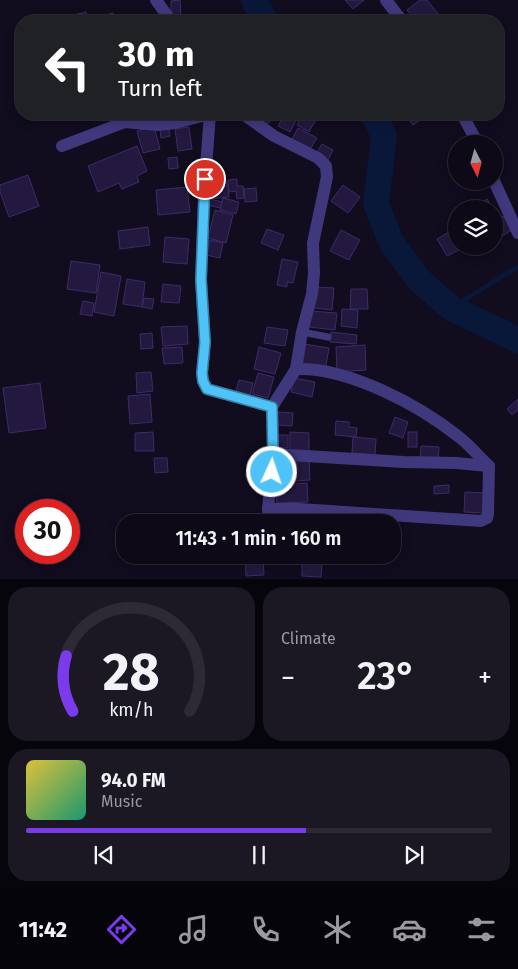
<!DOCTYPE html>
<meta charset="utf-8">
<style>
:root{--surface:#0d0916;--page:#1b1723;--text:#f1f3f6;--muted:#9a9aa1;--line:#2d2a35;--accent:#7c3aed}
body{margin:0;font-family:"Fira Sans",sans-serif;background:var(--page);color:var(--text);height:100vh;display:flex;flex-direction:column;font-size:19px;white-space:nowrap}
*{box-sizing:border-box;margin:0}
p{font-size:16px;color:var(--muted)}
.icon{flex:none;width:28px;height:28px;fill:none;stroke:currentColor;stroke-width:2;stroke-linecap:round;stroke-linejoin:round}
.map{position:relative;height:579px;overflow:hidden}
.side{display:flex;flex-direction:column;gap:8px;padding:8px;background:#07050c;flex:1}
.side>*{flex:none}
.guide{position:absolute;left:15px;top:15px;width:489px;height:105px;border-radius:20px;box-shadow:0 2px 12px #0003,0 0 0 1px var(--line);background:#202124;color:#fff;overflow:hidden}
.needle{width:32px;rotate:174deg}
.controls{position:absolute;left:448px;top:135px;display:grid;gap:10px}
.controls a{display:grid;place-items:center;width:55px;height:55px;border-radius:50%;background:var(--surface);box-shadow:0 2px 12px #0003,0 0 0 1px var(--line);font-size:25px}
.speed{position:absolute;left:15px;top:499px;display:flex;gap:10px;font-size:25px;font-weight:700;text-align:center}
.speed>*{display:grid;place-content:center;width:65px;height:65px;border-radius:50%;background:var(--surface);box-shadow:0 2px 12px #0003,0 0 0 1px var(--line);line-height:1}
.speed .limit{border:8px solid #d22;background:#fff;color:#111}
.pin{position:absolute;display:grid;place-items:center;width:42px;height:42px;color:#fff;margin:-21px;border:2px solid #fff;border-radius:50%;box-shadow:0 1px 5px #0007}
.me{position:absolute;width:55px;margin:-28px;rotate:3deg;stroke-linejoin:round;filter:drop-shadow(0 0 4px #0008)}
.turn{display:flex;align-items:center;gap:18px;height:105px;padding:0 20px;font-size:22px}
.turn .icon{width:65px;height:65px;stroke-width:2.5}
.turn b{display:block;font-size:35px;line-height:42px}
.big{font-size:38px;font-weight:600;line-height:1.1}
.side .card{flex:1;display:flex;flex-direction:column;justify-content:center;gap:8px;min-width:0;padding:0 18px;border-radius:20px;background:var(--page)}
.side .dial{align-items:center;gap:0}
.dial svg{height:130px;overflow:visible;fill:none;stroke:var(--line);stroke-width:7;stroke-linecap:round;text-anchor:middle}
.dial text{fill:var(--text);stroke:none}
.song{display:flex;align-items:center;gap:15px}
.cover{width:60px;height:60px;border-radius:8px;background:linear-gradient(135deg,hsl(50 70% 55%),hsl(160 70% 35%))}
.played{height:5px;border-radius:2px;background:linear-gradient(90deg,var(--accent) 60%,var(--line) 60%)}
.keys{display:flex;justify-content:space-around;direction:ltr}
.heat{display:flex;justify-content:space-between;align-items:center;font-size:28px;direction:ltr}
.side .tiles{flex:1;display:grid;gap:8px;grid-template-columns:1fr 1fr}
.card:last-child{grid-column:span 2}
.trip{position:absolute;left:116px;top:514px;width:285px;height:50px;border-radius:20px;background:var(--surface);box-shadow:0 2px 12px #0003,0 0 0 1px var(--line);font-weight:600;line-height:50px;text-align:center}
.tab-bar{display:flex;height:80px;justify-content:space-around;align-items:center;background:#050409;color:var(--muted)}
.tab-bar .icon{width:35px;height:35px}
.tab-bar .on{color:var(--accent)}
.tab-bar b{font-size:22px;color:var(--text)}
.map>svg:first-child{display:block}
.lines{fill:none;stroke-linecap:round;stroke-linejoin:round}
.stream{stroke:#091739;stroke-width:4.5}
.river{stroke:#091739;stroke-width:26}
.building{fill:#23193e;stroke:#3d2b6a}
.lane{stroke:#40387c;stroke-width:7}
.street{stroke:#40387c;stroke-width:12}
.route-casing{stroke:#337fa1;stroke-width:12}
.route{stroke:#4fc3f7;stroke-width:9}
</style>
<div class="map">
<svg width="518" height="579" viewBox="0 0 518 579">
<rect width="100%" height="100%" fill="#110c1e"/>
<g class="lines">
<!-- stream -->
<path class="stream" d="M451,308L518,267"/>
<!-- river -->
<g class="river">
<path d="M254,0L265,21"/>
<path d="M373,114L384,136L376,203L390,240L418,279L451,308L518,340"/>
</g>
</g>
<!-- building -->
<g class="building">
<path d="M180,0L181,18H171V1Z"/>
<path d="M345,0H364L353,9Z"/>
<path d="M420,0H427L444,21H416L407,10Z"/>
<path d="M86,12L88,20L113,13L115,21H63L62,18Z"/>
<path d="M146,114H162L163,119L148,122Z"/>
<path d="M251,114H278L264,127Z"/>
<path d="M285,114H299L290,132L278,126Z"/>
<path d="M303,114H319L309,132L297,125Z"/>
<path d="M405,114H428L413,125Z"/>
<path d="M154,126L160,149L143,153L137,131Z"/>
<path d="M189,127L192,149L178,151L175,129Z"/>
<path d="M169,128L170,136L161,138L160,130Z"/>
<path d="M298,128L317,138L309,151L291,141Z"/>
<path d="M322,144L333,150L328,160L316,154Z"/>
<path d="M137,146L147,171L137,176L139,182L122,189L119,183L98,192L88,166Z"/>
<path d="M177,157L178,168L169,169L168,158Z"/>
<path d="M28,175L39,206L9,217L0,192V185Z"/>
<path d="M220,175L221,181H227L229,197L209,199L208,177Z"/>
<path d="M237,179V186H243L244,198L237,199L236,191L229,192L228,180Z"/>
<path d="M343,185L360,197L348,213L331,201Z"/>
<path d="M187,187L190,212L158,215L156,190Z"/>
<path d="M256,188L257,201L245,202L244,189Z"/>
<path d="M206,198L222,202L220,208L204,204Z"/>
<path d="M223,198L239,202L236,214L220,210Z"/>
<path d="M487,199L493,209H471Z"/>
<path d="M215,210L233,215L226,243L208,238Z"/>
<path d="M503,216L512,230L494,241V222Z"/>
<path d="M148,227L150,245L120,249L118,231Z"/>
<path d="M267,229L284,235L278,250L261,243Z"/>
<path d="M341,230L360,240L349,260L330,251Z"/>
<path d="M449,232L459,250L447,256L437,239Z"/>
<path d="M165,237L189,239L187,264L163,262Z"/>
<path d="M210,240L223,243L220,258L206,255Z"/>
<path d="M282,259L298,262L293,283L287,282V287L277,285Z"/>
<path d="M71,261L100,265L96,293L67,289Z"/>
<path d="M101,272L121,276L114,316L94,312Z"/>
<path d="M127,279L145,282L142,307L123,304Z"/>
<path d="M163,284L181,286L179,303L161,302Z"/>
<path d="M316,287L334,288L332,310L314,308Z"/>
<path d="M351,289H367L368,309H350Z"/>
<path d="M144,298L154,299L152,309L142,307Z"/>
<path d="M83,301L94,303L92,316L80,314Z"/>
<path d="M342,309L358,310L357,328L341,326Z"/>
<path d="M310,311L337,313L335,330L309,327Z"/>
<path d="M187,326L188,344L163,346L161,327Z"/>
<path d="M267,327L288,330L285,346L264,343Z"/>
<path d="M331,332L357,335L356,344L330,342Z"/>
<path d="M152,333L153,348L141,349L140,334Z"/>
<path d="M304,344L329,348L325,371L301,367Z"/>
<path d="M365,345L366,370L337,372L336,347Z"/>
<path d="M182,347L183,363L164,364L162,348Z"/>
<path d="M259,347L281,353L275,374L254,369Z"/>
<path d="M151,372L153,391L137,393L136,373Z"/>
<path d="M258,373L274,377L268,398L252,394Z"/>
<path d="M294,378L315,382L312,397L291,392Z"/>
<path d="M239,380L253,383L249,399L235,395Z"/>
<path d="M40,383L46,428L9,433L3,388Z"/>
<path d="M150,394L152,422L130,424L128,396Z"/>
<path d="M518,399V410L512,415L507,409Z"/>
<path d="M278,412L293,413L292,426L277,425Z"/>
<path d="M395,417L408,422L403,438L389,433Z"/>
<path d="M336,421L349,422V427L357,428L356,437L335,435Z"/>
<path d="M153,432L154,451H135V433Z"/>
<path d="M290,432L309,433V452L290,451Z"/>
<rect x="408" y="432" width="9" height="15"/>
<rect x="275" y="435" width="13" height="13"/>
<path d="M353,437L376,439L375,455L352,453Z"/>
<path d="M421,446L439,447L438,460H420Z"/>
<path d="M154,458H167L168,472L155,473Z"/>
<path d="M309,459L310,480L282,482L281,460Z"/>
<path d="M307,483L308,502L277,503L276,485Z"/>
<path d="M449,485V493L434,494V486Z"/>
<path d="M465,492L484,493L483,513L464,512Z"/>
<path d="M303,514L323,515V522H303Z"/>
<path d="M245,555H263L264,575L246,576Z"/>
<path d="M302,563H322L321,577L302,576Z"/>
</g>
<g class="lines">
<!-- lane -->
<path class="lane" d="M302,332L328,337"/>
<!-- street -->
<g class="street">
<path d="M156,0L171,21"/>
<path d="M386,0L402,21"/>
<path d="M210,114L204,193L201,280L205,342L202,373L203,381L207,389L272,407"/>
<path d="M243,114L274,136L318,158L326,166L327,177L313,243L314,273L312,294L302,332L296,369L272,407L273,454L268,509L269,522"/>
<path d="M462,114L478,144"/>
<path d="M62,146L125,122L158,125L175,123L210,114"/>
<path d="M494,181L518,233"/>
<path d="M273,454L404,462L456,463L489,466"/>
<path d="M268,509H299L481,521L487,518L488,514L489,466C479,457 470,445 459,437C419,405 348,367 296,369"/>
</g>
</g>
<g class="lines">
<!-- route casing -->
<g class="route-casing">
<path id="route" d="M205,179L201,280L205,342L202,373L203,381L207,389L272,407L273,454L272,472"/>
</g>
<!-- route -->
<use href="#route" class="route"/>
</g>
</svg>
<div class="controls">
<a><svg class="needle" viewBox="-14 -14 28 28"><path d="M0-13l5 13h-10z" fill="#e53935"/><path d="M0 13l5-13h-10z" fill="#9a9aa1"/></svg></a>
<a><svg class="icon" aria-label="layers" viewBox="0 0 24 24"><path d="M12 4l9 5-9 5-9-5zM3 14l9 5 9-5"/></svg></a>
</div>
<div class="speed"><div class="limit">30</div></div>
<div class="pin" style="left:205px;top:179px;background:#d93025"><svg class="icon" aria-label="arrive" viewBox="0 0 24 24"><path d="M6 21V4h12l-3 4 3 4H6"/></svg></div>
<svg class="me" style="left:272px;top:472px" viewBox="-20 -20 40 40"><circle r="17" fill="#4fc3f7" stroke="#fff" stroke-width="3"/><path d="M0-11L8 9 0 5-8 9z" fill="#fff"/></svg>
<div class="trip">11:43 · 1 min · 160 m</div>
<div class="guide">
<div class="turn"><svg class="icon" aria-label="left" viewBox="0 0 24 24"><path d="M17 20v-9H6M10 6l-5 5 5 5"/></svg><div><b>30 m</b>Turn left</div></div>
</div>
</div>
<section class="side">
<div class="tiles">
<div class="card dial"><svg viewBox="0 0 100 80">
<path d="M14 69A42 42 0 1 1 86 69"/>
<path d="M14 69A42 42 0 0 1 10 35" stroke="#7c3aed"/>
<text x="50" y="56" font-size="32" font-weight="700">28</text>
<text x="50" y="72" font-size="11">km/h</text>
</svg></div>
<div class="card"><p>Climate</p>
<div class="heat"><a>−</a><b class="big">23°</b><a>+</a></div>
</div>
<div class="card">
<div class="song"><i class="cover"></i><div><b>94.0 FM</b><p>Music</p></div></div>
<div class="played"></div>
<div class="keys"><svg class="icon" aria-label="previous" viewBox="0 0 24 24"><path d="M18 5L8 12l10 7zM5 5v14"/></svg><svg class="icon" aria-label="pause" viewBox="0 0 24 24"><path d="M8 5v14M16 5v14"/></svg><svg class="icon" aria-label="next" viewBox="0 0 24 24"><path d="M6 5l10 7-10 7zM19 5v14"/></svg></div>
</div>
</div>
</section>
<nav class="tab-bar">
<b>11:42</b>
<svg class="icon on" aria-label="directions" viewBox="0 0 24 24"><path d="M12 3l9 9-9 9-9-9zM9 14v-3h6M13 9l2 2-2 2"/></svg>
<svg class="icon" aria-label="music" viewBox="0 0 24 24"><path d="M9 18V5l10-2v13"/><circle cx="6" cy="18" r="3"/><circle cx="16" cy="16" r="3"/></svg>
<svg class="icon" aria-label="phone" viewBox="0 0 24 24"><path d="M5 4h4l2 5-3 2q2 4 5 5l2-3 5 2v4C11 20 4 13 5 4z"/></svg>
<svg class="icon" aria-label="climate" viewBox="0 0 24 24"><path d="M12 3v18M4 7l16 10M4 17L20 7"/></svg>
<svg class="icon" aria-label="car" viewBox="0 0 24 24"><path d="M5 17H2v-5l4-1 3-4h7l3 4 3 1v5h-3M9 17h6M6 11h13"/><circle cx="7" cy="17" r="2"/><circle cx="17" cy="17" r="2"/></svg>
<svg class="icon" aria-label="filters" viewBox="0 0 24 24"><path d="M4 7h16M4 17h16"/><circle cx="9" cy="7" r="2"/><circle cx="15" cy="17" r="2"/></svg>
</nav>
